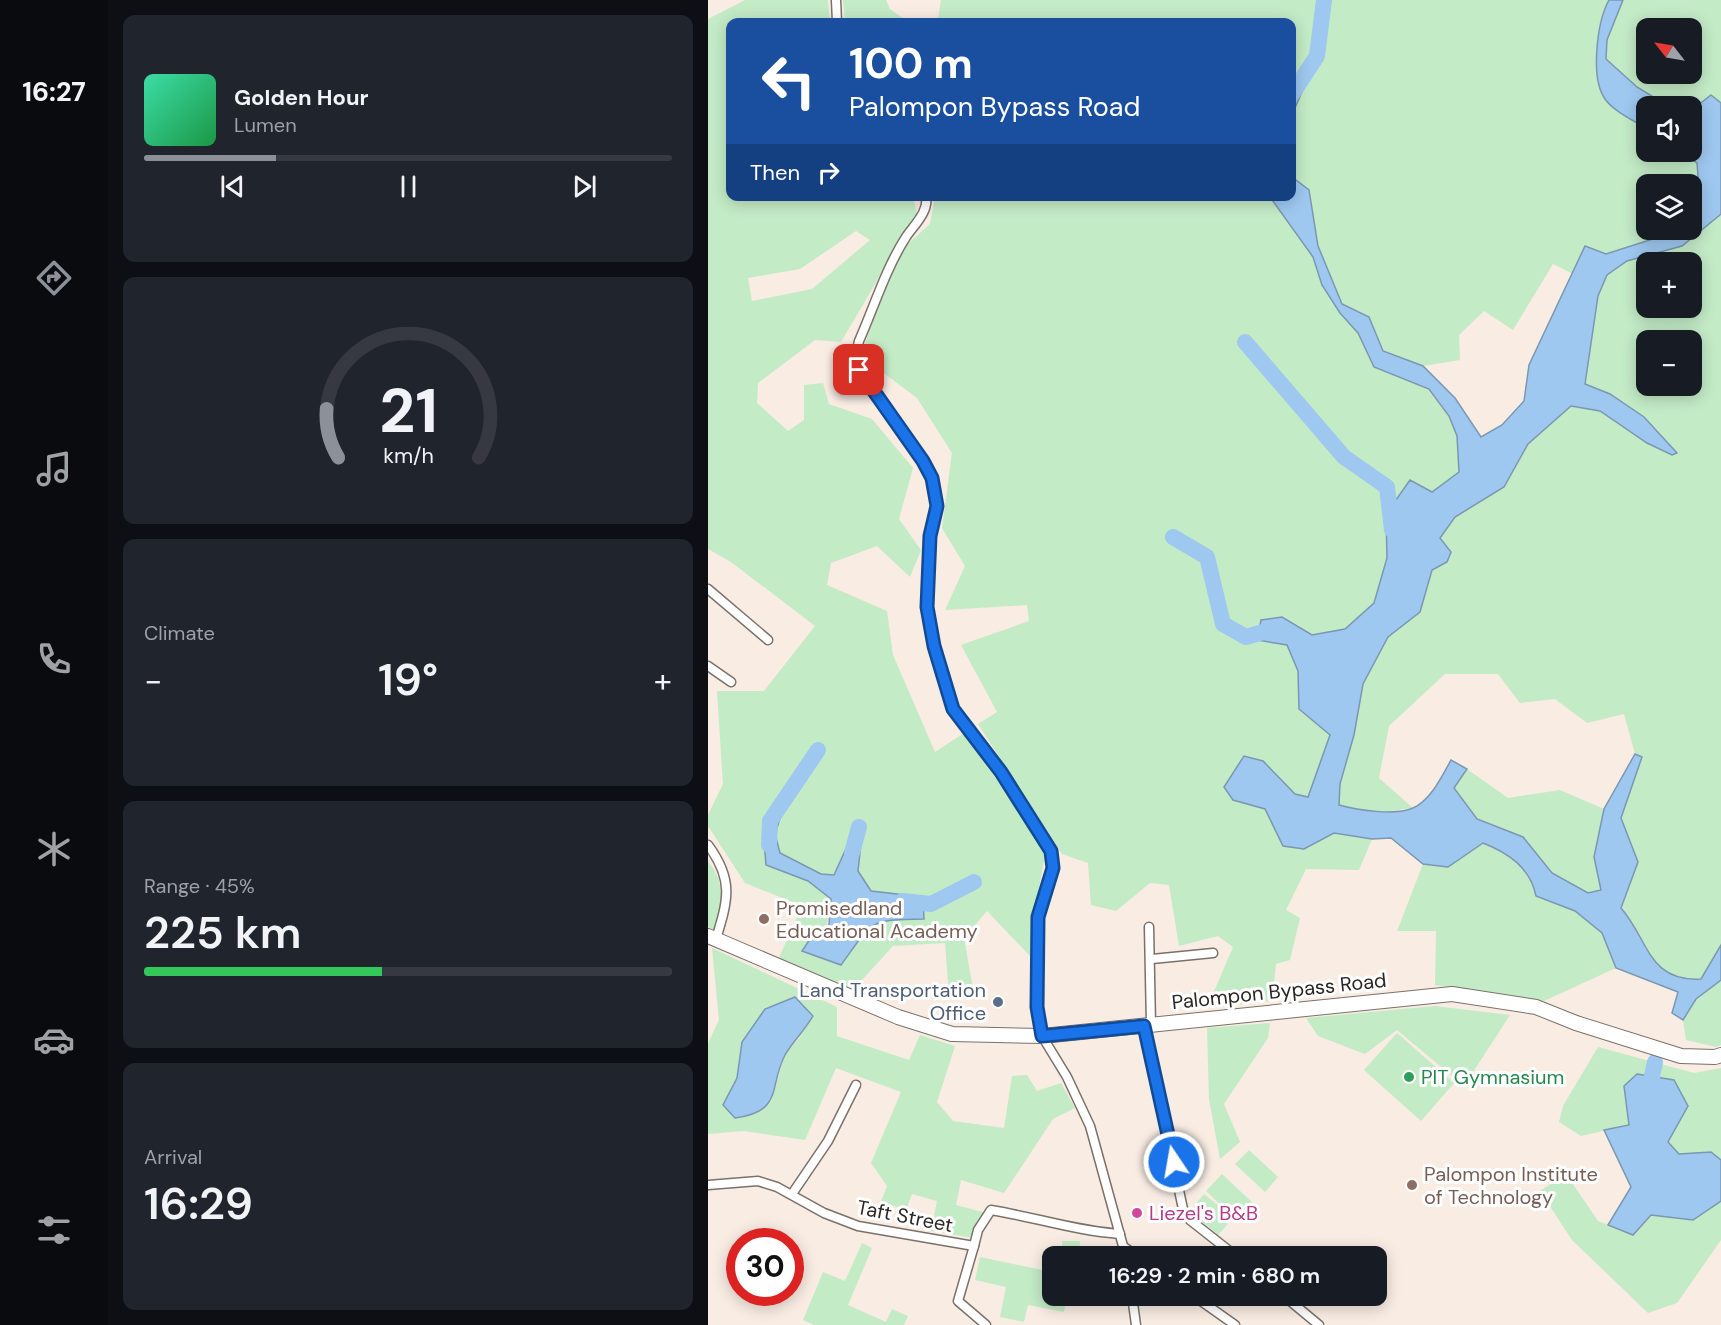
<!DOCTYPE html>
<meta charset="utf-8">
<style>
:root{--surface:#171b24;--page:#20242c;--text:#f1f3f6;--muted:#9ea1a6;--line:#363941;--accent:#8c9099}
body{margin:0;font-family:"DM Sans",sans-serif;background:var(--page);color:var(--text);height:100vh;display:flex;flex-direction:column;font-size:22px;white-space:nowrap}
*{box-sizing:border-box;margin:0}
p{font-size:20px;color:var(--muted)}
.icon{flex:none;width:33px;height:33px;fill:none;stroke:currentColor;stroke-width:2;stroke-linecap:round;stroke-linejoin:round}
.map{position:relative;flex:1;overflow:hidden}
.details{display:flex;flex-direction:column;gap:15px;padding:15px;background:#0d0f14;width:600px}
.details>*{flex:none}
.banner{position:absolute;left:18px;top:18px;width:570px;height:183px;border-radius:12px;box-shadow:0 3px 15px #0003;background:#1a4fa0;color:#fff;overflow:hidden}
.needle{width:39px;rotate:301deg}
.fabs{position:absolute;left:928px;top:18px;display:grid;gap:12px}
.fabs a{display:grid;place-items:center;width:66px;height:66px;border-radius:12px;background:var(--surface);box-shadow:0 3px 15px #0003;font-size:30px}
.speed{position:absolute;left:18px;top:1228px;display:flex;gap:12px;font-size:30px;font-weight:700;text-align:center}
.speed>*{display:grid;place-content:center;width:78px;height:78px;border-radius:50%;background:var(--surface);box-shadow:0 3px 15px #0003;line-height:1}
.speed .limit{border:9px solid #d22;background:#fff;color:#111}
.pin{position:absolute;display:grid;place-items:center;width:51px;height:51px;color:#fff;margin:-26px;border-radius:12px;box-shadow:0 3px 9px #0006}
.me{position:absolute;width:66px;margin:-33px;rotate:348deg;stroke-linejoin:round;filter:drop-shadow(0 0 4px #0008)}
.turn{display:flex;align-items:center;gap:21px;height:126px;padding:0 24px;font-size:27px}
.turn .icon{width:78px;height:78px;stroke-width:2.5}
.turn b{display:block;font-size:42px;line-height:51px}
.then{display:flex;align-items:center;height:57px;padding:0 24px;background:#0003;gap:12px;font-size:22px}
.big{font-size:45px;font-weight:600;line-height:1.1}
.details .tile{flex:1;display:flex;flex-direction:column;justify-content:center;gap:9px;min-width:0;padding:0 21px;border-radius:12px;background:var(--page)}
.details .dial{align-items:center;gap:0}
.dial svg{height:156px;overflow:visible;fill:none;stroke:var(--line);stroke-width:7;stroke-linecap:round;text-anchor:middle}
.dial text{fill:var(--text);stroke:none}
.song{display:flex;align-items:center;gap:18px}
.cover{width:72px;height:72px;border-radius:9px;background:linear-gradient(135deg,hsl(160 70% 55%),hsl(140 70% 35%))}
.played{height:6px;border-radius:3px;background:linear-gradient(90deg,var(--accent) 25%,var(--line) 25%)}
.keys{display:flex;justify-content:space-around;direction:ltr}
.heat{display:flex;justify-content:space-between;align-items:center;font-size:33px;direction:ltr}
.charge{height:9px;border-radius:4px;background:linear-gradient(90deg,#34c759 45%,var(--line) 0)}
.trip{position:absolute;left:334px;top:1246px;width:345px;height:60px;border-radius:12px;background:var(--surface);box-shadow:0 3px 15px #0003;font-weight:600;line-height:60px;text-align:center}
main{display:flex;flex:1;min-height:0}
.menu{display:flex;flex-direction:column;width:108px;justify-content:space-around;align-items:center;background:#090b0e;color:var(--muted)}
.menu .icon{width:42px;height:42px}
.menu .on{color:var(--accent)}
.menu b{font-size:27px;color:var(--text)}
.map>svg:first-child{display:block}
.green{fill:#c3ebc6;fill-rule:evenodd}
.water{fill:#9ec8f0;stroke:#7b97b2;stroke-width:1.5}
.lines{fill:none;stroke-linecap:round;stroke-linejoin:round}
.river{stroke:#9ec8f0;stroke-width:16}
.street-casing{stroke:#7b7169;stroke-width:11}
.primary-casing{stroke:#7b7169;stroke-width:16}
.street{stroke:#fff;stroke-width:8}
.primary{stroke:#fff;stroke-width:14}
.route-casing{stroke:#114b97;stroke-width:15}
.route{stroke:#1a73e8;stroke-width:10}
.education-dot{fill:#8d6e63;stroke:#fff;stroke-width:2}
.service-dot{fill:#5c6f8a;stroke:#fff;stroke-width:2}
.leisure-dot{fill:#2e9e5b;stroke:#fff;stroke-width:2}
.hotel-dot{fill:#d1479c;stroke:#fff;stroke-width:2}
.labels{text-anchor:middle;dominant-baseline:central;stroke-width:6;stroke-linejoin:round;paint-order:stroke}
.education-label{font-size:20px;fill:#785e54;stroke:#fff;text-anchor:start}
.service-label{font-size:20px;fill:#4e5e75;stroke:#fff;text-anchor:end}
.street-label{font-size:20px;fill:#2a2623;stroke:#fff}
.leisure-label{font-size:20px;fill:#27864d;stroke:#fff;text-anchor:start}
.hotel-label{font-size:20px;fill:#b23c85;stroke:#fff;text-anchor:start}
</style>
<main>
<nav class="menu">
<b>16:27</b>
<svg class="icon on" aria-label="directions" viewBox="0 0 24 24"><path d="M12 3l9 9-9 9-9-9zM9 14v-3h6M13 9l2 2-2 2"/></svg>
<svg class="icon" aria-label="music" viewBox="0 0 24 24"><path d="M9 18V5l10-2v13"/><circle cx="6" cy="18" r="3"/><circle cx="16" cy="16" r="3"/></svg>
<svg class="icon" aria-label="phone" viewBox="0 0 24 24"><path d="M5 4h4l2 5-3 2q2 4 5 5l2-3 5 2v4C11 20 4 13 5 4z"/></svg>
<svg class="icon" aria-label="climate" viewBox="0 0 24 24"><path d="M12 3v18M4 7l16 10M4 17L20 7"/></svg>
<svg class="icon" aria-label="car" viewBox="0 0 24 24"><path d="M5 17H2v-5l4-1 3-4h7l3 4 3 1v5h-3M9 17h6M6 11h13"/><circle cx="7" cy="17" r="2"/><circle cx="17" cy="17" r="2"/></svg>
<svg class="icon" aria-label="filters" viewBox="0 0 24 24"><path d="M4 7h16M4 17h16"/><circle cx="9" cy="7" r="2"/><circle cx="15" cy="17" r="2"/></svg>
</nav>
<section class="details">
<div class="tile">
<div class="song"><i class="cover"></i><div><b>Golden Hour</b><p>Lumen</p></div></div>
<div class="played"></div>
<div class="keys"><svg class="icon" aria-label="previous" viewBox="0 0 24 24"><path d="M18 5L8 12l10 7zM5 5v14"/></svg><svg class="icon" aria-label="pause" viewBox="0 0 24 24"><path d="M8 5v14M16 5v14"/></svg><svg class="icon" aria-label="next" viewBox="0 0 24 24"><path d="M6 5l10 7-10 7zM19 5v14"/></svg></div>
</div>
<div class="tile dial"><svg viewBox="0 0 100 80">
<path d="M14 69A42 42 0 1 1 86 69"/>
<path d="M14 69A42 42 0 0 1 8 44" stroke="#8c9099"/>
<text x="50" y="56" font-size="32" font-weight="700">21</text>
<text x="50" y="72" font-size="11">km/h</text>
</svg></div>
<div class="tile"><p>Climate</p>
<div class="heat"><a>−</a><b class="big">19°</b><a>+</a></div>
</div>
<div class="tile"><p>Range · 45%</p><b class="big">225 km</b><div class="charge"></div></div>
<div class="tile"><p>Arrival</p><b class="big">16:29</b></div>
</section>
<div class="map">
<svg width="1013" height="1325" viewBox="0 0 1013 1325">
<rect width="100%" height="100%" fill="#f8ece3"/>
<!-- green -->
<g class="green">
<path d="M37,0H120L122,22H22V196L205,197L209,213L133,342L107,340L50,383L49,403L80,431L96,420V385L115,383L121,404L164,419L205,468L191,519L213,550L202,577L169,546L123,563L119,585L179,611L185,655L227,752L256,733L338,850L324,926L322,956L279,911L256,938L267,1000L241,995L237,943L185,946L144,991L70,960L94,906L37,883L0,826V815L15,784L9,691H56L107,626L23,562L0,549V19ZM148,231L162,240L104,289L44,301L40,278L92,269ZM69,806L75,810L67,834L72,853L113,874L126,875L146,831L154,834L150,871L163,891L215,897L161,926L133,965L94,952C118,935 120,928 123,899L100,881L58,864L56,841Z"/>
<path d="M135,0H178L182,9L200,22H137Z"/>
<path d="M233,0H901C889,22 882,78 897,99C905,111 927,121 939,129V152H973L989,162L991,190L984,202V184H939V230H958L948,238L898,254L878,246L865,274L845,264L805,330L776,311L751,335L752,360L715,366L675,351L661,317L634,304L610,246L601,190L584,177V115L605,66L603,60L584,92V22H226L230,19Z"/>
<path d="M915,0H1013V103L1003,95L984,110V106H960L929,87L898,59L899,40ZM939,28H984V74H939Z"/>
<path d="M224,197H562L606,257L614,285L632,313L650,333L666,367L721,389L741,416L749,436L751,473L724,492L678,514L679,558L666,603L637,629L604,635L574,617L579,645L590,671L591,709L622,735L600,797L587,794L555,761L525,800L557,809L596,849L626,833L664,839L651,870L598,869L578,910L592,918L582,960L568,964L564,1001L499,1008L525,947L510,936L471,946L461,885L442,883L408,911L383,905L380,863L354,854L270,724L289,712L253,645L321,621L319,605L237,610L257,566L234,528L244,453L209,398L154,357L165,315L195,248L222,224L226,202Z"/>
<path d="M1013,214V945L993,980C939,982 942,940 913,908L930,862L913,818L934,757L927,754L916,714L879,723L847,699L812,703L790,674H737L681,726L671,778L705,808L665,813L631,805L632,784L646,735L655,684L680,637L712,612L724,570L739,562L743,552L732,538L747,517L796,487L820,444L863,406L892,411L939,443L969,453C943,421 915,399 877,384L890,296L899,275L919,261L974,246ZM939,262H984V308H939ZM939,340H984V386H939Z"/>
<path d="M759,769L800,798L852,790L896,809L886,857L893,890L879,893L844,873L815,837L769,819L746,788Z"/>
<path d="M775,843C800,853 822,867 828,896L867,911L894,933L908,968L836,1001L727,985L728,931H689L715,864L740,867Z"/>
<path d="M0,861C18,884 15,904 6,930L0,927Z"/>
<path d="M4,948L129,1007V1036L201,1060L212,1035L247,1046L229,1102L245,1121L296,1128L304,1076L319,1075L329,1091L353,1083L367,1108L345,1119L296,1193L253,1180L248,1205L278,1213L265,1238L223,1231L229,1201L204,1194L198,1210L173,1202L179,1186L163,1163L193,1092L128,1068L97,1140L35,1131L0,1134V1043L11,1020ZM94,1035L77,1054L63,1102L15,1105L29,1078Z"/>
<path d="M1013,980V1045L1008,1047L978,1040L975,1020L988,999Z"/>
<path d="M727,1006L802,1015L756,1086L689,1030L657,1054L610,1036L598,1018Z"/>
<path d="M562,1023L560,1038L516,1104L532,1142L512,1159L501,1099L499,1028Z"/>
<path d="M689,1033L746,1083L713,1121L656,1070Z"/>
<path d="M890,1047L986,1073L1013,1068V1160L1003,1152L971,1154L960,1142L980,1106L966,1080L929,1074L921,1125L873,1136L851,1122L855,1106Z"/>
<path d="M541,1150L570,1177L557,1192L527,1164Z"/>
<path d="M514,1174L548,1206L532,1223L498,1191Z"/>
<path d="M858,1174L890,1221L925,1234L943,1214L985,1220L1013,1201V1240L969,1303L940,1313L864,1240L832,1191Z"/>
<path d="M496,1194L525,1218L510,1235L482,1211Z"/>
<path d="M354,1241H372L371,1257H354Z"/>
<path d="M154,1243L164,1248L140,1305L178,1322L184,1309L200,1316L196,1325H106L95,1320L115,1272L137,1281Z"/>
<path d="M272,1257L344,1272L341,1288L345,1289V1296H359L356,1312L320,1305L316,1322L292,1317L298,1287L267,1280Z"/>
</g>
<!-- water -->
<g class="water">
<path d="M901,0H915L899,40L898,59L929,87L960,106H939V129C927,121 905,111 897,99C882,78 889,22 901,0Z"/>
<path d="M603,59L605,66L584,115V92Z"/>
<path d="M1003,95L1013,103V214L974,246L919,261L899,275L890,296L877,384L902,394L936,417L969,453L964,455L939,443L892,411L863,406L820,444L796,487L747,517L732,538L743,552L739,562L724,570L712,612L680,637L655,684L646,735L632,784L631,805C649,810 687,816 705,808C723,800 734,776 743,760L759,769L746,788L769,819L815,837L844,873L880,893L893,890L886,857L896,809L927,754L934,757L913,818L930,862L913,908C941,940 940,982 993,979L1013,945V980L988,999L975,1020L964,1013L970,992L908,968L894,933L867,911L828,896C822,867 800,853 775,843L740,867L715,864L683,838L664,839L626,833L596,849L575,846L557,809L525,800L516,787L536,756L555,761L587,794L600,797L622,735L591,709L590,671L579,645L549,640L553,620L574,617L604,635L637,629L666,603L679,558L678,514L702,480L724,492L751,472L749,436L741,416L721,389L666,367L650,333L632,313L614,285L605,257L562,197L584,196V177L601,190L610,246L634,304L661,317L675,351L715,366L747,398L773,437L794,425L816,401L821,365L877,246L898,254L948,238L958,230H984V202L991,190L989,163L973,152H984V110Z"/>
<path d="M68,806L75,809L67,834L72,853L113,874L126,875L146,831L154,834L150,871L163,891L215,897L216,919C159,920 166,920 133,965L94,951L102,939L111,940L121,925L123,899L100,881L58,865L56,841Z"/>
<path d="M87,997L105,1016C97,1030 83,1044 77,1055C60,1088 76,1111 27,1118L15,1105L29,1078L34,1042L57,1009Z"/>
<path d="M929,1074L966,1080L980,1106L960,1142L971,1154L1003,1152L1013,1160V1201L985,1220L943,1215L925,1235L900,1225L923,1187L896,1130L921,1125L916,1086Z"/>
</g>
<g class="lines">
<!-- river -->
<g class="river">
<path d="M584,94L609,56L616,0"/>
<path d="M537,342L636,457L679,487L684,530"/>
<path d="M465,537L499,557L515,624L538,637L572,627"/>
<path d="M61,845L62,821L110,750"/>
<path d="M144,853L151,827"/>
<path d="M194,901L223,904L266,882"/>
<path d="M945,1097L944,1076L947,1062"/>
</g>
<!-- street casing -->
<g class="street-casing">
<g id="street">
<path d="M128,0L129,22"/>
<path d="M218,196C221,212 206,225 198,237C178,268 166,307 151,341L148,354L151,370L215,461L223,478L229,506L222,536L219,607L226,646L245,709L293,772L343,851L345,868L330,917L329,1007L334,1036L359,1077L382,1126L418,1257"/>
<path d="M0,589L60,640"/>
<path d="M0,666L23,682"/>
<path d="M0,845C26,880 20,900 8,939"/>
<path d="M441,927L443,1025"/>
<path d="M444,959L505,953"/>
<path d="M436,1026L475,1209L482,1220L529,1257"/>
<path d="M0,1185L50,1181L69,1187L116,1213L150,1226L266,1246L250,1301L278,1325"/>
<path d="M84,1194L120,1141L148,1085"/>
<path d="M266,1246L270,1230L283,1210C326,1217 368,1231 412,1234"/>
<path d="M416,1247L431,1257"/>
<path d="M424,1296L428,1325"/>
<path d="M486,1296L527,1325"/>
<path d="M576,1296L611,1325"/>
</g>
</g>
<!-- primary casing -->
<g class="primary-casing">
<path id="primary" d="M0,936L190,1017L244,1034L334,1036L744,994L828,1007L868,1023L973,1056L1007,1057L1013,1055"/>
</g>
<!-- street -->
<use href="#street" class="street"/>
<!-- primary -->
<use href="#primary" class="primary"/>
</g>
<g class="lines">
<!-- route casing -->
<g class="route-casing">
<path id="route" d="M151,370L215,461L224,478L229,506L222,536L219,607L226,646L245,709L293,772L343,851L345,868L330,917L329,1007L334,1036L436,1026L466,1162"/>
</g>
<!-- route -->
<use href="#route" class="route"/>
</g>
<!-- markers -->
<g class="education-dot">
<circle cx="56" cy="919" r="6"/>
<circle cx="704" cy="1185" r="6"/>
</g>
<circle class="service-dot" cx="290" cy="1002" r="6"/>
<circle class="leisure-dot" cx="701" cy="1077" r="6"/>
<circle class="hotel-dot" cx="429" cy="1213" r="6"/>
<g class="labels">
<!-- education labels -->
<g class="education-label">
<text x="68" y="908">Promisedland<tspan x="68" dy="23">Educational Academy</tspan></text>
<text x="716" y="1174">Palompon Institute<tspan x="716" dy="23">of Technology</tspan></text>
</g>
<!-- service labels -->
<g class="service-label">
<text x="278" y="990">Land Transportation<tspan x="278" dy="23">Office</tspan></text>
</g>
<!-- street labels -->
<g class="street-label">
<text transform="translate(571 991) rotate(-6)">Palompon Bypass Road</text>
<text transform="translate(197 1216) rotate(11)">Taft Street</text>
</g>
<!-- leisure labels -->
<g class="leisure-label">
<text x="713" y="1077">PIT Gymnasium</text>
</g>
<!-- hotel labels -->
<g class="hotel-label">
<text x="441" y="1213">Liezel's B&amp;B</text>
</g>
</g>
</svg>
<div class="fabs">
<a><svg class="needle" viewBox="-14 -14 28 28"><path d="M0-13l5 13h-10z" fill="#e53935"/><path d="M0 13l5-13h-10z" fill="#9ea1a6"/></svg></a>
<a><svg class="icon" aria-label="sound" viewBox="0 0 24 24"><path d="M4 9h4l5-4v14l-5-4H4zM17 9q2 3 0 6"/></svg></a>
<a><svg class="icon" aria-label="layers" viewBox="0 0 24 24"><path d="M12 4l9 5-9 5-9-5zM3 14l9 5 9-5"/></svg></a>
<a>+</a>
<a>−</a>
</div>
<div class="speed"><div class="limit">30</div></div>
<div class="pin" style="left:151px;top:370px;background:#d93025"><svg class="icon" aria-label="arrive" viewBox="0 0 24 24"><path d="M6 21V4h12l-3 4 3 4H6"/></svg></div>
<svg class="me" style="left:466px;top:1162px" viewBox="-20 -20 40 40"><circle r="17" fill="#1a73e8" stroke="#fff" stroke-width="3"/><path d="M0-11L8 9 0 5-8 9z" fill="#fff"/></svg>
<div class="trip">16:29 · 2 min · 680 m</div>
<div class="banner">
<div class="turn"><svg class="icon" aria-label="left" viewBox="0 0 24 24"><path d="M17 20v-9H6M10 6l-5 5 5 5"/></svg><div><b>100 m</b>Palompon Bypass Road</div></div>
<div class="then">Then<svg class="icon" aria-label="right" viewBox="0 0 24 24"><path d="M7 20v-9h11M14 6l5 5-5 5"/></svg></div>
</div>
</div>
</main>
